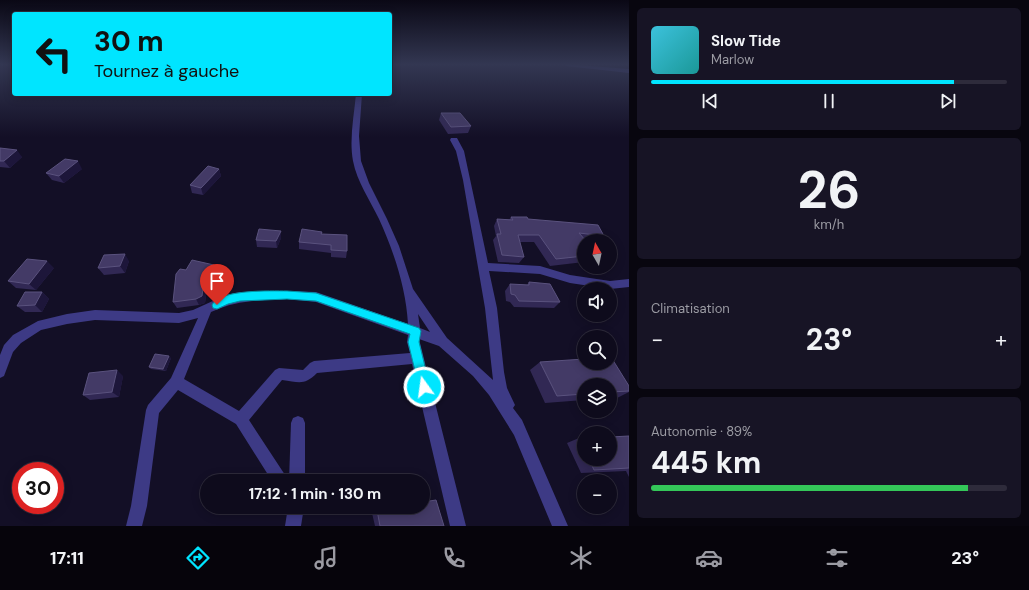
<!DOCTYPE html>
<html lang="fr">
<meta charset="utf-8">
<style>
:root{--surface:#0e0b1c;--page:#171425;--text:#f1f3f6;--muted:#9b9ba3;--line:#2e2b3b;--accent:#00e5ff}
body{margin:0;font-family:"DM Sans",sans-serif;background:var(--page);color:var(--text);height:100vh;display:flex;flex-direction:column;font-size:15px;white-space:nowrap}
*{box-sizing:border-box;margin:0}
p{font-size:13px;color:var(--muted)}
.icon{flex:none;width:22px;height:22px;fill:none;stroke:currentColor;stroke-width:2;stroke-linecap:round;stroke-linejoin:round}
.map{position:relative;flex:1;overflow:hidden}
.drawer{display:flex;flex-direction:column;gap:8px;padding:8px;background:#08060f;width:400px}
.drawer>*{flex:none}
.banner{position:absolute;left:12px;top:12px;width:380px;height:84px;border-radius:4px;box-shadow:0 2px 10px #0003,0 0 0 1px var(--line);background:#00e5ff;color:#111;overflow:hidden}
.needle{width:26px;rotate:351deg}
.tools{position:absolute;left:577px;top:234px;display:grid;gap:8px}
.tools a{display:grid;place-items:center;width:40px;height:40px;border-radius:50%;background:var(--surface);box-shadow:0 2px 10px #0003,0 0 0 1px var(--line);font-size:20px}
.speed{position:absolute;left:12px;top:462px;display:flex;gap:8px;font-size:20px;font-weight:700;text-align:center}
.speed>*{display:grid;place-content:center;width:52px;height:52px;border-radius:50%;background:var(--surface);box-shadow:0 2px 10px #0003,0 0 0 1px var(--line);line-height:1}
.speed .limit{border:6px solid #d22;background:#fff;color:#111}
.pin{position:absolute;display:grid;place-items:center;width:34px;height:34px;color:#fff;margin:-41px -17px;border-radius:50% 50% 50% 0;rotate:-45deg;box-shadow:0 0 4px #0007}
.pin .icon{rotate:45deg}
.me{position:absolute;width:44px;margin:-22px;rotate:346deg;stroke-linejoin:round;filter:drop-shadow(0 0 3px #0008)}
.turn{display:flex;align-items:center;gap:14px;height:84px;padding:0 16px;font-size:18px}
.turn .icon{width:52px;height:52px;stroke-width:2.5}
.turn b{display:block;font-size:28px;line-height:34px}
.big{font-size:30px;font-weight:700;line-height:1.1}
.drawer .card{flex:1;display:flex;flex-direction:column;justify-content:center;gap:6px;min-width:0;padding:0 14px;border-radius:6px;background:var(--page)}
.drawer .dial{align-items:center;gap:0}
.dial b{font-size:52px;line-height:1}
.song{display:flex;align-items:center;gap:12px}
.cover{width:48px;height:48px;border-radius:6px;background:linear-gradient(135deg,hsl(190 70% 55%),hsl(180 70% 35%))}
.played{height:4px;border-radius:2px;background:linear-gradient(90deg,var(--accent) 85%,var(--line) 85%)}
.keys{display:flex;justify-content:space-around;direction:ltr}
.heat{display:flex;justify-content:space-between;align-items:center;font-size:22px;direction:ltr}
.charge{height:6px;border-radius:3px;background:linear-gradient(90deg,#34c759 89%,var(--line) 0)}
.trip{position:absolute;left:200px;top:474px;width:230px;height:40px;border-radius:20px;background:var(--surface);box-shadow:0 2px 10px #0003,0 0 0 1px var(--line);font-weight:700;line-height:40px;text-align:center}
.menu{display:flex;height:64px;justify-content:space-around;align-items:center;background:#06040b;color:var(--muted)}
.menu .icon{width:28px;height:28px}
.menu .on{color:var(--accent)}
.menu b{font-size:18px;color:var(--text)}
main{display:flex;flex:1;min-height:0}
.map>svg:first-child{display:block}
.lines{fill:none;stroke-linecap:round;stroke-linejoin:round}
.minor{fill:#3d3a85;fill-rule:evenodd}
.wall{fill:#312854}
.shaded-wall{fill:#1d163a}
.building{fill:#433a66;stroke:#5a527e}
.route{fill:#00e5ff;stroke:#0095a6}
</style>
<main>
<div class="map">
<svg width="629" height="526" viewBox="0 0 629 526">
<rect width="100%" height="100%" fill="#130f26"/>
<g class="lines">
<!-- minor -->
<g class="minor">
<path d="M564,64L629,69V73L566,66Z"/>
<path d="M356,94H362L359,136L361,161L369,183L387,219L399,246L413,289L447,338L493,380L485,308L463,180L456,151L450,140L451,138H457L464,151L488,263L540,266L570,275L610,281L629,279V287L610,289L570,283L540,274L489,271L497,308L504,372L507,388L515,405L513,408L522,420L568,526H552L514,435L489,395L473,376L439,346L419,339L466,526H450L412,364L317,373C304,386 299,382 282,380L249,420L289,481H272L236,424L178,390L159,413L147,506L142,526H126L131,506L146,410L148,405L171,378L198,318L179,323L95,320L67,324L41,330L21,343L13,352L4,376L0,378V355L4,345L13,335L38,321L67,314L95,310L179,313L193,310L226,295L240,292L287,291L316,292L408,324C406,288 394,252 379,219C370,200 357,182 353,161C349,139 354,116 356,94ZM287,299L316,302L408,335L407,342L410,353L314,361L310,363L303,370L279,368L275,370L239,411L184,379L211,312C239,299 258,301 287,299ZM418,314L430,332L420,328Z"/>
<path d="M298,416L303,418L305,423V481H289L291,423L293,418Z"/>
<path d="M288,507H304L301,526H285Z"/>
</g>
</g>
<!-- wall -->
<g class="wall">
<path d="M441,113L471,126L468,133L448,134L439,120Z"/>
<path d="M0,148L22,157L10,168L0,167Z"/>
<path d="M82,169L64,183L52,180L46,173Z"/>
<path d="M219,169L221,176L203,195L192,193L190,185Z"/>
<path d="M511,217L528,219L604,236L599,241H584V262L550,266L534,242H520L524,257L519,263L498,262L493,240L496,236L494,226L497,219L509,220Z"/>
<path d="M322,232V234L347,251L346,258L331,257V253L299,249V242Z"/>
<path d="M281,238L277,248L257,247L256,240Z"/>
<path d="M129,261L125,273L104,275L98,268Z"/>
<path d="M214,265L216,272L207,288L205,303L199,305L177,308L173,302L186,270Z"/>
<path d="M54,268L36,290L16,288L8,281Z"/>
<path d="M529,282L560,302L554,308L514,307L510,302L506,301L505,291L510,284L527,285Z"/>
<path d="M42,292L49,299L42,312H25L17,306Z"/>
<path d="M171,358L166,371L151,369L149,367Z"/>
<path d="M540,362L629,386V392L617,398L610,399V385H584V400L545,403L530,370Z"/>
<path d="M123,376L119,397L90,400L83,395Z"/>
<path d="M629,436V477L626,471L581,473L567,443L579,438H584V459H610Z"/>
<path d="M377,510L444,526H375L372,513Z"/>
</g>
<!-- shaded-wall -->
<g class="shaded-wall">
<path d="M17,150L22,157L10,168L4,161Z"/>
<path d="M78,161L82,169L64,183L59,176Z"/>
<path d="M219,169L221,176L203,195L201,188Z"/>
<path d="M281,231V238L277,248L276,241Z"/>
<path d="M125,254L129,261L125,273L120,266Z"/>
<path d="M47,261L54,268L36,290L29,284Z"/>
<path d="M214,265L216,272L207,288L205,303L199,305L196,299L204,281Z"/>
<path d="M42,292L49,299L42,312L35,305Z"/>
<path d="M169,356L171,358L166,371L163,369Z"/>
<path d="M117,370L123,376L119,397L112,392Z"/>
</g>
<!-- building -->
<g class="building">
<path d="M441,113H460L471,126L451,127Z"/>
<path d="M0,148L17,150L4,161H0Z"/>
<path d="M65,159L78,161L59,176L46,173Z"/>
<path d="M208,166L219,169L201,188L190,185Z"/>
<path d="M511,217H527L528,219L598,225L604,236L579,233L586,241H584V256L556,259L539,235H518L524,257L502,255L497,234H501L497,219L513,220Z"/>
<path d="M259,229L281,231L276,241L256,240Z"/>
<path d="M302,229L322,232L321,234L347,235V251L331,250V245L299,242Z"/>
<path d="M125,254L120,266L98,268L104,255Z"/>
<path d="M27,259L47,261L29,284L8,281Z"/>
<path d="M192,260L214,265L204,281L202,296L196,299L173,302L176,274L180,269L186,270Z"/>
<path d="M529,282L550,284L560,302L519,301L515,295L511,294L510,284L529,285Z"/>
<path d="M25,292H42L35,305L17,306Z"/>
<path d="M155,354L169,356L163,369L149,367Z"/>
<path d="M611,357L629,386V391L610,392V385H584V394L557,396L540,362L584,359V363H610V358Z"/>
<path d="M117,370L112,392L83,395L89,373Z"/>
<path d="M629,436V468L594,470L589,459H610V437Z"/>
<path d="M579,438H584V448Z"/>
<path d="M436,500L444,526H380L377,510L394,507H423V502Z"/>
</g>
<!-- sky -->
<linearGradient id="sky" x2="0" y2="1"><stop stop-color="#0a0815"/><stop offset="0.47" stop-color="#333752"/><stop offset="1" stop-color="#333752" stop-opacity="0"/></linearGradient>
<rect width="629" height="137" fill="url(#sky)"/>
<!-- route -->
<path class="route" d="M287,291L316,293L419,328L421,331L419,342L430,387L429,391L424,393L420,391L419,387L408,342L410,334L316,301L287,299L240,301L228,304L217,309L213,308L212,305C219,289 271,291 287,291Z"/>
</svg>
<div class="tools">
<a><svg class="needle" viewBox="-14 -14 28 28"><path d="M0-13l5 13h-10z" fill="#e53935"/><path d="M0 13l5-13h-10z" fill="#9b9ba3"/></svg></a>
<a><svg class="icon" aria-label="sound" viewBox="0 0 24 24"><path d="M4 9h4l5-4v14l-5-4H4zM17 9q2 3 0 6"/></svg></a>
<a><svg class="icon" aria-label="search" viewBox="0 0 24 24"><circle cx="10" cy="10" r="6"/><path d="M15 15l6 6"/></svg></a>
<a><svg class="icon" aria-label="layers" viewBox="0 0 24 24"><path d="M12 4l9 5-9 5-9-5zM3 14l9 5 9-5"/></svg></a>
<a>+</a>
<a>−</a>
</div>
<div class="speed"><div class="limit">30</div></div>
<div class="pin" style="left:217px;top:305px;background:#d93025"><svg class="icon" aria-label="arrive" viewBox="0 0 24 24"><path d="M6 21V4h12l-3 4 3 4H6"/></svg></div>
<svg class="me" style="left:424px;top:387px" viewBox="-20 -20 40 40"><circle r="17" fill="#00e5ff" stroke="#fff" stroke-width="3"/><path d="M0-11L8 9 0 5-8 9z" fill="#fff"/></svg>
<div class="trip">17:12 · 1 min · 130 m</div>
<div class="banner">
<div class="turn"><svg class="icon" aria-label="left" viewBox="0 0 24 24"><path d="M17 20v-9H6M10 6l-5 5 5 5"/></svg><div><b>30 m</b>Tournez à gauche</div></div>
</div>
</div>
<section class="drawer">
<div class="card">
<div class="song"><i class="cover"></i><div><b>Slow Tide</b><p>Marlow</p></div></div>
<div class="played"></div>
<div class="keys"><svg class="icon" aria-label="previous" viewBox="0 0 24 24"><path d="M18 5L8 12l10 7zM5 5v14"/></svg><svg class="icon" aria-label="pause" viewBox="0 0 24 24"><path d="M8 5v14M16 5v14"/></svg><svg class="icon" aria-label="next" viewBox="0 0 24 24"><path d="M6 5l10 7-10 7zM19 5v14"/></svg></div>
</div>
<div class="card dial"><b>26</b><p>km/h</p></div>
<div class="card"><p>Climatisation</p>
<div class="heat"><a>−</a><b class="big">23°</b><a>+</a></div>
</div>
<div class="card"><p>Autonomie · 89%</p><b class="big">445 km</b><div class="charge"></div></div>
</section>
</main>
<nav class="menu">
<b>17:11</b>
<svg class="icon on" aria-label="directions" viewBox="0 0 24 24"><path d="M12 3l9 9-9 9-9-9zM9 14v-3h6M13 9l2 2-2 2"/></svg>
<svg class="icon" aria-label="music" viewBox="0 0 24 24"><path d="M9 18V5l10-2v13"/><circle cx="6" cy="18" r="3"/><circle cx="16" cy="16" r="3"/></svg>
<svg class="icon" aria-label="phone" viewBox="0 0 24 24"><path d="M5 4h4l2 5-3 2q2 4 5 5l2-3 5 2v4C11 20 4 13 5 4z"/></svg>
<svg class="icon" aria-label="climate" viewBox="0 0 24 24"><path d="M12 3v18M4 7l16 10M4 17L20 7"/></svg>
<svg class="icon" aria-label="car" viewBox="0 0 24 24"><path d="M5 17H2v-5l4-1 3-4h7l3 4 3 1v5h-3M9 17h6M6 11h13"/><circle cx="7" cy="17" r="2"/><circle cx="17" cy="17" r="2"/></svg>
<svg class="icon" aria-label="filters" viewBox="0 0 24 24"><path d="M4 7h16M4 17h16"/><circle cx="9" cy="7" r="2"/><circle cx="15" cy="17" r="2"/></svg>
<b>23°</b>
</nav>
